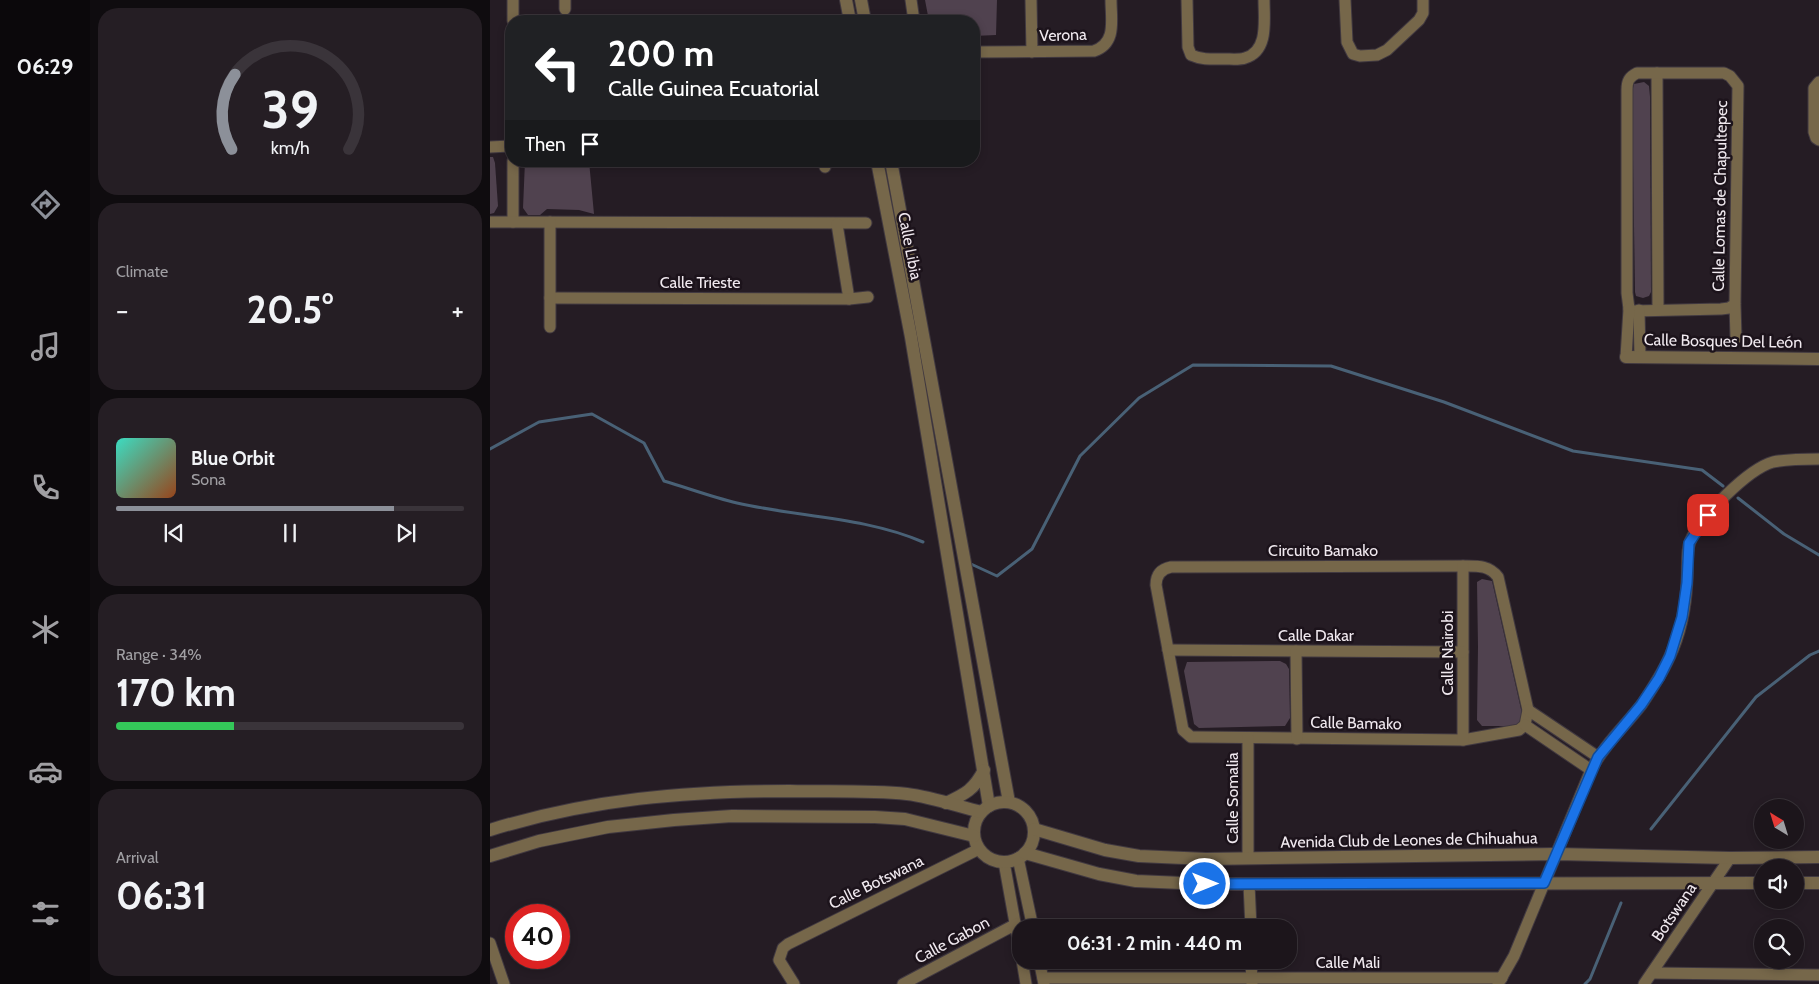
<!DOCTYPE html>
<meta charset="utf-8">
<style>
:root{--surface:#1c151b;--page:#251e24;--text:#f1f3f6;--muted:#a09fa3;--line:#3a343a;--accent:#8c9099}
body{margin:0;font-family:Cabin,sans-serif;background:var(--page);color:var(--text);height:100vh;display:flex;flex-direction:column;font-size:19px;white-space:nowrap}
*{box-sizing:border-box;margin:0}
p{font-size:16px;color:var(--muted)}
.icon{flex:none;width:28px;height:28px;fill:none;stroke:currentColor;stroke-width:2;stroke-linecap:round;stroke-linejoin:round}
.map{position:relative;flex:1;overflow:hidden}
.details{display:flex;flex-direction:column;gap:8px;padding:8px;background:#0f0c0f;width:400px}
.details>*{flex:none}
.banner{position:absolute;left:15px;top:15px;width:475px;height:152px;border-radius:20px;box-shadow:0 2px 8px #0003,0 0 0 1px var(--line);background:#202124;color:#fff;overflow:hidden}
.needle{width:32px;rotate:322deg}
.tools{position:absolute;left:1264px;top:799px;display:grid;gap:10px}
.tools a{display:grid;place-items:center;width:50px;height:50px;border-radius:50%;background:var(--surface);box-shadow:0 2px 8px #0003,0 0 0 1px var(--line);font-size:25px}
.speed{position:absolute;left:15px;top:904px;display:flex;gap:10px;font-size:25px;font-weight:700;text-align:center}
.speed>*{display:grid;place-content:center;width:65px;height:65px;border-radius:50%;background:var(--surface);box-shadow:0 2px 8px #0003,0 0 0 1px var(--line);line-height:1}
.speed .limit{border:8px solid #d22;background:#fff;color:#111}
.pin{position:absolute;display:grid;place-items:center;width:42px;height:42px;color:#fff;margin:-21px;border-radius:10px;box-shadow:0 2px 8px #0006}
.me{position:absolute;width:55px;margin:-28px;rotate:90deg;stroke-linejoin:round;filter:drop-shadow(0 0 4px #0008)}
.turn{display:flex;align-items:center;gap:18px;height:105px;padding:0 20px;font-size:22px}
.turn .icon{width:65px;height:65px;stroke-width:2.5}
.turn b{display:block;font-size:35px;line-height:42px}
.then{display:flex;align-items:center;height:48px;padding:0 20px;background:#0003;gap:10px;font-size:19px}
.big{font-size:38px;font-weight:700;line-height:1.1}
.details .widget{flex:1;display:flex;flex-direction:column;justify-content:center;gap:8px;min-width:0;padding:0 18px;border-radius:20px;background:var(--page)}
.details .dial{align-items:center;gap:0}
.dial svg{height:130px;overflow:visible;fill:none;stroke:var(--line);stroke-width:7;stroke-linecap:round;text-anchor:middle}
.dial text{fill:var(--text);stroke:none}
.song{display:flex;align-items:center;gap:15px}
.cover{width:60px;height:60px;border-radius:8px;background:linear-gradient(135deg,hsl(170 70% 55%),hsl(20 70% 35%))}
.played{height:5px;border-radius:2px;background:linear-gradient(90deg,var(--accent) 80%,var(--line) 80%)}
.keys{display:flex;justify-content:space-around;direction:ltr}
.heat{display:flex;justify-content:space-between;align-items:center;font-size:28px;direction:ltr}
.charge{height:8px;border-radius:4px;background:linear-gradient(90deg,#34c759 34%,var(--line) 0)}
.trip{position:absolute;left:522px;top:919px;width:285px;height:50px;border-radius:20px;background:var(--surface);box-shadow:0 2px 8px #0003,0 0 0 1px var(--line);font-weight:700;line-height:50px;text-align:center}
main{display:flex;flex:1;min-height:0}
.dock{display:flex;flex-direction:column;width:90px;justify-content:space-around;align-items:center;background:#0b080b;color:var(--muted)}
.dock .icon{width:35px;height:35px}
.dock .on{color:var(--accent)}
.dock b{font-size:22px;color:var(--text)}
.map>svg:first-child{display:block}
.green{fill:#50424f}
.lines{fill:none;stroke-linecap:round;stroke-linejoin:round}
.stream{stroke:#496176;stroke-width:3}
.minor-casing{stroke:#413940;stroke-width:13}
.tertiary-casing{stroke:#413940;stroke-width:14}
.minor{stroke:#76674a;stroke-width:11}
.tertiary{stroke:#76674a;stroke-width:12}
.route-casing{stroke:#114b97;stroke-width:12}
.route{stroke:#1a73e8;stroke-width:9}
.labels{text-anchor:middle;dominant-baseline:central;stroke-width:5;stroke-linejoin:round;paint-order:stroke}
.street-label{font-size:16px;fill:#f0e9ef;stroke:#1c131b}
</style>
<main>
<nav class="dock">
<b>06:29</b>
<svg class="icon on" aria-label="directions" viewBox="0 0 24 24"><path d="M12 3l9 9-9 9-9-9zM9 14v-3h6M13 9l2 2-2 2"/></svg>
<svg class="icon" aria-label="music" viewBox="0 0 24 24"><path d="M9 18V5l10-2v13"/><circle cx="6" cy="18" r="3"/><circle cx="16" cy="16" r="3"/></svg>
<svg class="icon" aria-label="phone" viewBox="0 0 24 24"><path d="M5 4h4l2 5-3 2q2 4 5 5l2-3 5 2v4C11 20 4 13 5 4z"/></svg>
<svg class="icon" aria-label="climate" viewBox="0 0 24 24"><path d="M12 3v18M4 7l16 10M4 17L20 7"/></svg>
<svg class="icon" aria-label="car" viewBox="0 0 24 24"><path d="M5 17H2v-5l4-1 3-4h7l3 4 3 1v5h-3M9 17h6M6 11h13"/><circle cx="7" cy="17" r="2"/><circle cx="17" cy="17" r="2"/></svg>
<svg class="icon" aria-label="filters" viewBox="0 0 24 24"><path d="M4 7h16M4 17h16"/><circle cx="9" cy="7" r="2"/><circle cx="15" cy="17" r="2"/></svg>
</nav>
<section class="details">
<div class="widget dial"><svg viewBox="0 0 100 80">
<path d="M14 69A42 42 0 1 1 86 69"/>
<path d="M14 69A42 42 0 0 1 16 23" stroke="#8c9099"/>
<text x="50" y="56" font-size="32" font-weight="700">39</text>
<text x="50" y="72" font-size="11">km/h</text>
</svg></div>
<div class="widget"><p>Climate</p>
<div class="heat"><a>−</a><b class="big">20.5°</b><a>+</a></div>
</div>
<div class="widget">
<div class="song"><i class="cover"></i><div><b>Blue Orbit</b><p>Sona</p></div></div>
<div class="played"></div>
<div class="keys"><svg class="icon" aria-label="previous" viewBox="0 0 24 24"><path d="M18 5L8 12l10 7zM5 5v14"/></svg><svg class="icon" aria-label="pause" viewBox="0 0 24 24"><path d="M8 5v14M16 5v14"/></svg><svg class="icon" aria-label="next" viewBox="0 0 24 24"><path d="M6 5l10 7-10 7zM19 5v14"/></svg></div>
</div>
<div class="widget"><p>Range · 34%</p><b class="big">170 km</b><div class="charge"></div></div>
<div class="widget"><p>Arrival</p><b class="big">06:31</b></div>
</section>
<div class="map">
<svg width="1329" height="984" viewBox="0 0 1329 984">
<rect width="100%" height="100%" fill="#251c24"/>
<!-- green -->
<g class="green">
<path d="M435,0H507L506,35L484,36V21H439Z"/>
<path d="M1154,82L1159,86L1160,97L1161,292L1159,296L1153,298L1146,296L1145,292L1142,92L1144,84Z"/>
<path d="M0,157H3L5,163L8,206L4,213L0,214Z"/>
<path d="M35,161H99L104,214L89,210L57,209L50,215H38L33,208Z"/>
<path d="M992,579L1002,581L1033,718L1030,726H992L987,720L988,647L987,582Z"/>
<path d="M790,661L796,664L799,669L800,718L795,726L709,728L704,724L694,671L697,662Z"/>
</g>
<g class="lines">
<!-- stream -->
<g class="stream">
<path d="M0,449L49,422L102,414L154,443L174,481C198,488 222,497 247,503C309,517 375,517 433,542"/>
<path d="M1248,498L1294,534L1329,555"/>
<path d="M481,564L507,576L542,549L590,456L649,398L703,365L841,366L954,402L1083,451L1212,470L1233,486"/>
<path d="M1161,829L1266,697L1320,655L1329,651"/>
<path d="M1095,984L1100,979L1131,903"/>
</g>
<!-- minor casing -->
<g class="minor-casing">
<g id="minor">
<path d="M23,0V21"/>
<path d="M421,0L424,21"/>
<path d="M541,0L542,52"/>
<path d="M697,0L698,47L701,55C712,60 723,59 735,59C741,59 749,60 755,58C779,51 774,20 774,0"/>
<path d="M855,0L857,42L863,54L870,56L887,55L897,50L929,20L933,13V0"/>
<path d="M75,9V0"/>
<path d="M484,52L604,51C627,43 621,20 621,0"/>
<path d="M1167,73L1168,309"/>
<path d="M1329,82L1324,88V132L1326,138L1329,140"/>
<path d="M0,147L21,146"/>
<path d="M23,161V222"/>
<path d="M334,161L335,167"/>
<path d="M0,222L376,223"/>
<path d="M347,224L359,299"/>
<path d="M60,298L359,299L378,297"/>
<path d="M1245,304L1239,308L1231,309L1144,311L1139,309L1137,293V90C1137,81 1139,77 1147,73H1234L1240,76L1248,86L1245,304L1246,338"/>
<path d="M1149,310L1150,356"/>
<path d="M60,327V222"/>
<path d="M1136,357L1139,309"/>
<path d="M973,566C987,566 999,565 1008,577L1038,710L1035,725L1029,730L973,740L706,737H701L693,730L666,585C666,575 671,569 681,567Z"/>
<path d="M973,566V740"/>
<path d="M678,650L973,652"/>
<path d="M806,651L807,739"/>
<path d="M1038,710L1108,757"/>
<path d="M1035,725L1101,770"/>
<path d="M758,738V858"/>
<path d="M528,858L543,928"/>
<path d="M514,862L531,956"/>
<path d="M759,884L761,928"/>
<path d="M0,943L14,984"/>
<path d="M532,960L536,984"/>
<path d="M549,960L554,984"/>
<path d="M761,960L762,984"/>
<path d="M1162,973L1329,975"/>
<path d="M553,978H1012"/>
<path d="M304,984L289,960L293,948L298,944L489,849"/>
<path d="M413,984L526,924"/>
<path d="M1008,984L1024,956L1101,770C1114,745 1135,726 1152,704C1162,689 1172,674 1179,658C1190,635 1196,606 1197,580C1198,570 1196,551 1200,542C1209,518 1258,469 1283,462C1298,459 1314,459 1329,459"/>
<path d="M1154,984L1240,858"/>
</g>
</g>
<!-- tertiary casing -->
<g class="tertiary-casing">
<g id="tertiary">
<path d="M356,0L360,21"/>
<path d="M371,0L375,21"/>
<path d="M387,161L421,337L499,806"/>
<path d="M401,161L519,802"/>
<path d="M1136,357L1329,359"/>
<circle cx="514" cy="832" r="30"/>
<path d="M456,803C475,794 484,790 494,770"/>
<path d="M544,829L615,850L649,856L716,859L1067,854L1240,858L1329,857"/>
<path d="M0,830C100,799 196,791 300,791C339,792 378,790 417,794C442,797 467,806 491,812"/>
<path d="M535,853L609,874L646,881L715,884L1272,883"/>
<path d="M0,856L49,841L118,827L184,820L242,816L385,817L415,819L484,836"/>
<path d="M1305,883H1329"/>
</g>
</g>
<!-- minor -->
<use href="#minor" class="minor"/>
<!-- tertiary -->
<use href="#tertiary" class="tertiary"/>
</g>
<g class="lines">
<!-- route casing -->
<g class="route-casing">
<path id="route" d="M715,884L1054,883L1108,757L1151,705L1169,678L1180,656L1192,617L1197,583L1199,543L1218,515"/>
</g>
<!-- route -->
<use href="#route" class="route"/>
</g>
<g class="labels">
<!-- street labels -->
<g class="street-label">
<text transform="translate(573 35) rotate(-2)">Verona</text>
<text transform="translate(1230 196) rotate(-89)">Calle Lomas de Chapultepec</text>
<text transform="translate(420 246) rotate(79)">Calle Libia</text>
<text x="210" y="282">Calle Trieste</text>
<text transform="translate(1233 341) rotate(1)">Calle Bosques Del León</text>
<text x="833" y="550">Circuito Bamako</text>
<text x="826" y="635">Calle Dakar</text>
<text transform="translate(957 653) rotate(-90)">Calle Nairobi</text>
<text transform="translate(866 723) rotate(1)">Calle Bamako</text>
<text transform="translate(742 798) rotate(-90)">Calle Somalia</text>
<text transform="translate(919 840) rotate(-1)">Avenida Club de Leones de Chihuahua</text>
<text transform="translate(386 882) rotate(-26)">Calle Botswana</text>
<text transform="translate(1184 912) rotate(-56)">Botswana</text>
<text transform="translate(462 940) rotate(-28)">Calle Gabon</text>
<text x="858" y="962">Calle Mali</text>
</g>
</g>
</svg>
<div class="tools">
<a><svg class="needle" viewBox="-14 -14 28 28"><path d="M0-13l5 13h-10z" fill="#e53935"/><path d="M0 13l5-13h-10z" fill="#a09fa3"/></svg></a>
<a><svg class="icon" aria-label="sound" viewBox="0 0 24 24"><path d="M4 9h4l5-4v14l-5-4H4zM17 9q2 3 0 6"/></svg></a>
<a><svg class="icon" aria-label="search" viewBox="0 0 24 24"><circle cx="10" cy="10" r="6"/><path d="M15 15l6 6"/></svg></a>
</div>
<div class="speed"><div class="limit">40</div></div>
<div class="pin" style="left:1218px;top:515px;background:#d93025"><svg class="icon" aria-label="arrive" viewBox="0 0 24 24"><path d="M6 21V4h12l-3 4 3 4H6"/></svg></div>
<svg class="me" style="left:715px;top:884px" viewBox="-20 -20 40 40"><circle r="17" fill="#1a73e8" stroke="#fff" stroke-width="3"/><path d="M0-11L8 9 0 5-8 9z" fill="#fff"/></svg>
<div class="trip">06:31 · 2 min · 440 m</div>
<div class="banner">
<div class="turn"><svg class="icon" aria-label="left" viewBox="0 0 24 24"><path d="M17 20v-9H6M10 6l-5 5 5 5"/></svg><div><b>200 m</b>Calle Guinea Ecuatorial</div></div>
<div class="then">Then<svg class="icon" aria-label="arrive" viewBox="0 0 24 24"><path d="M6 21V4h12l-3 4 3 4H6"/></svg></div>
</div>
</div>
</main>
